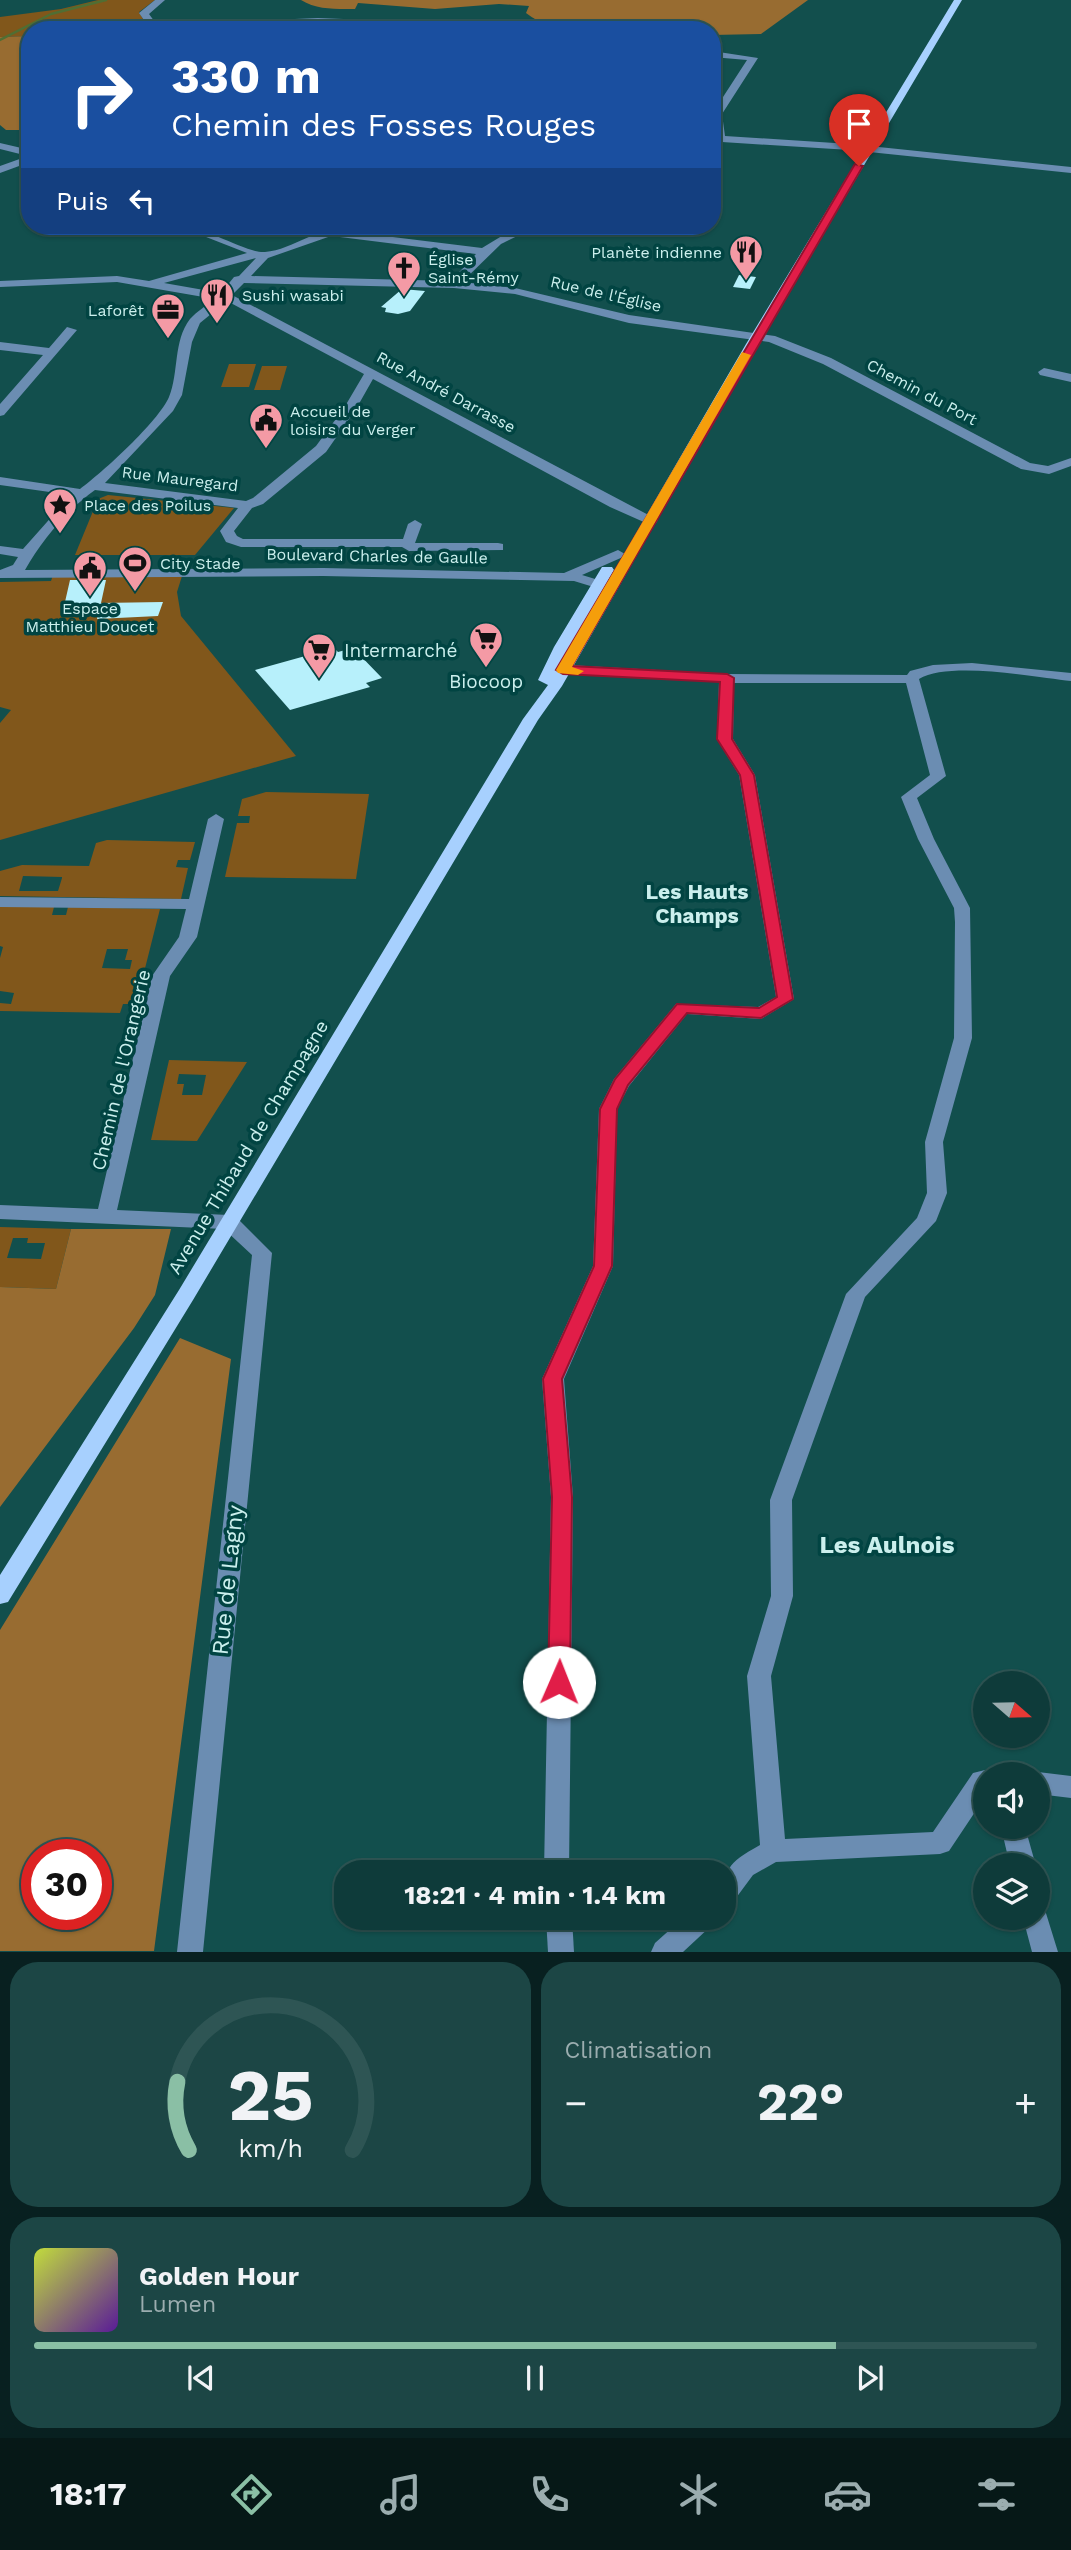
<!DOCTYPE html>
<html lang="fr">
<meta charset="utf-8">
<style>
:root{--surface:#0e3b3a;--page:#1c4645;--text:#f1f3f6;--muted:#9badaf;--line:#2e5554;--accent:#8abfa5}
body{margin:0;font-family:"Work Sans",sans-serif;background:var(--page);color:var(--text);height:100vh;display:flex;flex-direction:column;font-size:26px;white-space:nowrap}
*{box-sizing:border-box;margin:0}
p{font-size:23px;color:var(--muted)}
.icon{flex:none;width:38px;height:38px;fill:none;stroke:currentColor;stroke-width:2;stroke-linecap:round;stroke-linejoin:round}
.map{position:relative;height:1952px;overflow:hidden}
.details{display:flex;flex-direction:column;gap:10px;padding:10px;background:#082020;flex:1}
.details>*{flex:none}
.guide{position:absolute;left:21px;top:21px;width:700px;height:214px;border-radius:28px;box-shadow:0 2px 5px #0004,0 0 0 2px var(--line);background:#1a4fa0;color:#fff;overflow:hidden}
.needle{width:46px;rotate:110deg}
.controls{position:absolute;left:973px;top:1671px;display:grid;gap:14px}
.controls a{display:grid;place-items:center;width:77px;height:77px;border-radius:50%;background:var(--surface);box-shadow:0 2px 5px #0004,0 0 0 2px var(--line);font-size:35px}
.speed{position:absolute;left:21px;top:1839px;display:flex;gap:14px;font-size:35px;font-weight:700;text-align:center}
.speed>*{display:grid;place-content:center;width:91px;height:91px;border-radius:50%;background:var(--surface);box-shadow:0 2px 5px #0004,0 0 0 2px var(--line);line-height:1}
.speed .limit{border:10px solid #d22;background:#fff;color:#111}
.pin{position:absolute;display:grid;place-items:center;width:60px;height:60px;color:#fff;margin:-72px -30px;border-radius:50% 50% 50% 0;rotate:-45deg;box-shadow:0 0 7px #0007}
.pin .icon{rotate:45deg}
.me{position:absolute;width:77px;margin:-38px;rotate:1deg;stroke-linejoin:round;filter:drop-shadow(0 0 5px #0008)}
.turn{display:flex;align-items:center;gap:24px;height:147px;padding:0 35px;font-size:32px}
.turn .icon{width:91px;height:91px;stroke-width:2.5}
.turn b{display:block;font-size:49px;line-height:60px}
.then{display:flex;align-items:center;height:66px;padding:0 35px;background:#0003;gap:14px;font-size:26px}
.big{font-size:52px;font-weight:700;line-height:1.1}
.details .card{flex:1;display:flex;flex-direction:column;justify-content:center;gap:10px;min-width:0;padding:0 24px;border-radius:28px;background:var(--page)}
.details .dial{align-items:center;gap:0}
.dial svg{height:182px;overflow:visible;fill:none;stroke:var(--line);stroke-width:7;stroke-linecap:round;text-anchor:middle}
.dial text{fill:var(--text);stroke:none}
.song{display:flex;align-items:center;gap:21px}
.cover{width:84px;height:84px;border-radius:10px;background:linear-gradient(135deg,hsl(70 70% 55%),hsl(270 70% 35%))}
.played{height:7px;border-radius:4px;background:linear-gradient(90deg,var(--accent) 80%,var(--line) 80%)}
.keys{display:flex;justify-content:space-around;direction:ltr}
.heat{display:flex;justify-content:space-between;align-items:center;font-size:38px;direction:ltr}
.details .tiles{flex:1;display:grid;gap:10px;grid-template-columns:1fr 1fr}
.card:last-child{grid-column:span 2}
.trip{position:absolute;left:334px;top:1860px;width:402px;height:70px;border-radius:28px;background:var(--surface);box-shadow:0 2px 5px #0004,0 0 0 2px var(--line);font-weight:700;line-height:70px;text-align:center}
.tabs{display:flex;height:112px;justify-content:space-around;align-items:center;background:#061817;color:var(--muted)}
.tabs .icon{width:49px;height:49px}
.tabs .active{color:var(--accent)}
.tabs b{font-size:32px;color:var(--text)}
.map>svg:first-child{display:block}
.green{fill:#81571b;fill-rule:evenodd}
.forest{fill:#986c31;fill-rule:evenodd}
.lines{fill:none;stroke-linecap:round;stroke-linejoin:round}
.stream{stroke:#506e33;stroke-width:2.5}
.building{fill:#b7f0fb}
.minor{fill:#6b8db2;fill-rule:evenodd}
.major{fill:#a7d0fe;fill-rule:evenodd}
.route{fill:#e11d48;stroke:#92132f;stroke-width:2}
.slow{fill:#f59e0b}
.labels{text-anchor:middle;dominant-baseline:central;stroke-width:7;stroke-linejoin:round;paint-order:stroke}
.far-poi-label{font-size:16px;fill:#cbefed;stroke:#014442;text-anchor:start}
.far-street-label{font-size:16px;fill:#cbefed;stroke:#014442}
.poi-label{font-size:19px;fill:#cbefed;stroke:#014442;text-anchor:start}
.street-label{font-size:19px;fill:#cbefed;stroke:#014442}
.neighbourhood-label{font-size:21px;font-weight:bold;fill:#cbefed;stroke:#014442}
.near-street-label{font-size:23px;fill:#cbefed;stroke:#014442}
.near-neighbourhood-label{font-size:24px;font-weight:bold;fill:#cbefed;stroke:#014442}
</style>
<div class="map">
<svg width="1071" height="1952" viewBox="0 0 1071 1952">
<rect width="100%" height="100%" fill="#124f4d"/>
<!-- green -->
<g class="green">
<path d="M98,0H155L139,12L147,26L117,30H30V36L0,37V17L61,9Z"/>
<path d="M229,364H256L249,387H221Z"/>
<path d="M262,366H287L280,390H254Z"/>
<path d="M108,495L234,508L195,555H75L98,499Z"/>
<path d="M53,575L182,576L177,592L181,616L296,756L0,840V723L11,710L0,707V582L51,581Z"/>
<path d="M266,792L369,794L356,879L225,877L237,823H249L250,816H238L242,799Z"/>
<path d="M107,840L195,842L190,860H178L176,867L188,868L181,899L0,896V871L22,865L89,866L96,843ZM23,876L62,877V878L58,891H19Z"/>
<path d="M0,906L54,907L52,915H66L68,907L160,909L136,1004H123L120,1013L0,1011V1003L11,1004L14,993L0,991V958L3,947L0,946ZM107,949H128L125,960H132L130,969L102,968Z"/>
<path d="M169,1060L247,1062L197,1141L151,1140ZM179,1074L206,1075L202,1095H182L184,1084H177Z"/>
<path d="M0,1227L71,1229L56,1289L0,1287ZM13,1238H28L27,1243H45L41,1259L7,1258Z"/>
</g>
<!-- forest -->
<g class="forest">
<path d="M301,0H808L761,34L712,35V30H653L647,24C636,23 624,22 613,23C580,27 555,35 526,13L529,6L499,4L435,9L358,3L355,9C336,9 317,10 301,0Z"/>
<path d="M30,36V130H6L0,125V37Z"/>
<path d="M71,1229H171L155,1295L134,1328L0,1507V1287L56,1289Z"/>
<path d="M180,1338L231,1359L154,1951H0V1630ZM96,1855V1914H37V1855Z"/>
</g>
<g class="lines">
<!-- stream -->
<path class="stream" d="M0,40L51,14L106,0"/>
</g>
<!-- building -->
<g class="building">
<path d="M739,275L756,277L750,289L733,287Z"/>
<path d="M402,289L425,291L410,311L398,314L385,312L386,308L381,307Z"/>
<path d="M70,580H106L101,603L163,602L158,616L97,619L98,614L62,615Z"/>
<path d="M334,648L338,652L353,648L382,678L366,683L370,687L290,710L255,670Z"/>
</g>
<g class="lines">
<!-- minor -->
<g class="minor">
<path d="M155,0H165L149,14L157,25L318,18L548,27L552,30L318,24L151,30L139,13Z"/>
<path d="M712,51L758,58L722,114L725,136L850,144L1071,167V173L850,150L722,142L712,148L715,138L712,114L747,60L712,57Z"/>
<path d="M0,143L30,150V162L0,173V166L28,156L0,149Z"/>
<path d="M178,226C205,226 248,254 265,252C295,249 321,224 353,226L344,231L482,248L515,228L538,226L501,244L462,282L515,288L629,315L775,336L831,358L1030,463L1048,466L1071,458V466L1049,474L1021,469L823,364L769,342L629,323L515,294L454,288L244,283L232,295L658,520L656,523H646L610,507L373,379L356,409L326,452L263,504L252,508L234,531L237,536L243,539H403L408,524L415,520L422,524L415,543H498L503,544V550L409,551L402,547H241L226,542L220,531L238,508L95,490C67,510 42,540 25,570L323,568L564,573L618,550L625,554L623,557L582,575L615,585V591L610,592L574,581L323,576L0,578V570L13,565L18,557L0,554V546L23,549L71,495L0,485V477L80,489C103,472 158,422 169,397C179,373 173,341 190,319C196,312 207,305 215,299L117,282L0,287V281L117,276L149,281L247,253ZM331,236H332L476,254L451,281L251,276L268,258ZM256,258L239,276L234,277L221,293L164,283ZM227,301L364,374L344,408L316,446L253,498L246,501L105,483L173,411L182,395L192,342L200,323Z"/>
<path d="M67,327L77,330L4,415L0,416V404L43,355L0,350V342L49,348Z"/>
<path d="M1044,368L1071,374V382L1040,375L1038,372Z"/>
<path d="M972,663L1071,673V681C1036,677 949,661 919,679L946,776L917,798L934,839L970,908L972,1038L943,1142L947,1193L936,1221L865,1297L792,1500L793,1596L771,1676L785,1839L933,1832L973,1773L985,1770L994,1774H985V1797L949,1851L940,1854L776,1862L753,1875L733,1902L724,1906C724,1868 726,1864 760,1845L747,1676L771,1596L770,1500L846,1294L917,1218L927,1193L925,1142L954,1038L955,922L954,908L918,839L901,797L930,775L906,683H734L733,739L755,775L794,999L761,1019L687,1014L629,1086L617,1109L613,1266L564,1379L573,1497L569,1872H544L551,1497L542,1379L593,1266L599,1109L614,1079L676,1004L758,1007L776,997L739,775L717,739L719,682L551,672L544,668L551,664L727,674L907,675L910,671L933,665Z"/>
<path d="M216,814L224,819L197,937L170,976L117,1210L229,1215L236,1217L272,1253L203,1952H177L252,1255L224,1229L0,1219V1205L98,1209L152,976L179,937L186,909L0,907V897L189,899L208,819Z"/>
<path d="M1038,1772L1071,1776V1798L1038,1794V1774H1032Z"/>
<path d="M1001,1827H1025L1036,1866H1010Z"/>
<path d="M1038,1907L1045,1910L1058,1952H1032L1023,1918H1038Z"/>
<path d="M546,1918H572L574,1952H548Z"/>
<path d="M683,1918H715L711,1926L683,1952H651L655,1943Z"/>
</g>
<!-- major -->
<path class="major" d="M954,0H962L758,344L562,686L538,720L193,1300L8,1602L0,1604V1575L179,1290L523,719L548,685L538,680L554,647L602,567H612L614,570L559,666L746,344Z"/>
</g>
<!-- route -->
<path class="route" d="M855,164L863,166L572,666L727,674L734,678L732,739L754,775L793,999L761,1018L687,1013L628,1085L617,1109L612,1266L562,1379L572,1497L570,1682L566,1688L559,1691L551,1688L548,1682L552,1497L543,1379L594,1266L600,1109L615,1079L677,1004L759,1008L777,997L740,775L717,739L720,682L563,674L556,670Z"/>
<!-- slow -->
<path class="slow" d="M742,352L751,355L572,667L584,671L578,675L558,673L556,670Z"/>
<!-- icons -->
<defs>
<g id="restaurant-pin" transform="scale(1.75)"><path d="M0 17L-7.5 6A9.5 9.5 0 1 1 7.5 6Z" fill="#f49aa5" stroke="#014442"/><path d="M-5-6h1v4h1v-4h1v4h1v-4h1v5L-1.5 .5V6h-2V.5L-5-1ZM5-6V6H3V1.5H1.5Q1.5-4 5-6Z" fill="#111"/></g>
<g id="church-pin" transform="scale(1.75)"><path d="M0 17L-7.5 6A9.5 9.5 0 1 1 7.5 6Z" fill="#f49aa5" stroke="#014442"/><path d="M-1.2-6h2.4v3.5h3.3v2.4h-3.3V6h-2.4V-.1h-3.3v-2.4h3.3Z" fill="#111"/></g>
<g id="office-pin" transform="scale(1.75)"><path d="M0 17L-7.5 6A9.5 9.5 0 1 1 7.5 6Z" fill="#f49aa5" stroke="#014442"/><path d="M-6-3h4V-5.5h4V-3h4V5H-6ZM-1-4.5V-3h2v-1.5ZM-6 0V1H6V0Z" fill="#111"/></g>
<g id="civic-pin" transform="scale(1.75)"><path d="M0 17L-7.5 6A9.5 9.5 0 1 1 7.5 6Z" fill="#f49aa5" stroke="#014442"/><path d="M-.6-6.5H3V-4.5H.6V-3L4-1V1h2V6H-6V1h2V-1L-.6-3ZM-1.2 2.5V6h2.4V2.5Z" fill="#111"/></g>
<g id="sight-pin" transform="scale(1.75)"><path d="M0 17L-7.5 6A9.5 9.5 0 1 1 7.5 6Z" fill="#f49aa5" stroke="#014442"/><path d="M0-6L1.8-2.2L6-1.7L2.9 1.2L3.7 5.4L0 3.3L-3.7 5.4L-2.9 1.2L-6-1.7L-1.8-2.2Z" fill="#111"/></g>
<g id="stadium-pin" transform="scale(1.75)"><path d="M0 17L-7.5 6A9.5 9.5 0 1 1 7.5 6Z" fill="#f49aa5" stroke="#014442"/><path d="M0-5a6.5 5 0 1 0 0 10a6.5 5 0 1 0 0-10ZM-3.5-1.8h7v3.6h-7Z" fill="#111"/></g>
<g id="supermarket-pin" transform="scale(1.75)"><path d="M0 17L-7.5 6A9.5 9.5 0 1 1 7.5 6Z" fill="#f49aa5" stroke="#014442"/><path d="M-6-5.5h2.5l.6 2H6L4.5 2H-2.5L-4.4-4H-6ZM-1.5 3.2a1.3 1.3 0 1 0 .1 0ZM3 3.2a1.3 1.3 0 1 0 .1 0Z" fill="#111"/></g>
</defs>
<g fill-rule="evenodd">
<use href="#restaurant-pin" x="746" y="252"/>
<use href="#church-pin" x="404" y="268"/>
<use href="#restaurant-pin" x="217" y="295"/>
<use href="#office-pin" x="168" y="310"/>
<use href="#civic-pin" x="266" y="420"/>
<use href="#sight-pin" x="60" y="505"/>
<use href="#stadium-pin" x="135" y="563"/>
<use href="#civic-pin" x="90" y="568"/>
<use href="#supermarket-pin" x="486" y="639"/>
<use href="#supermarket-pin" x="319" y="650"/>
</g>
<g class="labels">
<!-- far-poi labels -->
<g class="far-poi-label">
<text x="722" y="252" text-anchor="end">Planète indienne</text>
<text x="428" y="259">Église<tspan x="428" dy="18">Saint-Rémy</tspan></text>
<text x="242" y="295">Sushi wasabi</text>
<text x="144" y="310" text-anchor="end">Laforêt</text>
<text x="290" y="411">Accueil de<tspan x="290" dy="18">loisirs du Verger</tspan></text>
<text x="84" y="505">Place des Poilus</text>
<text x="160" y="563">City Stade</text>
<text x="90" y="608" text-anchor="middle">Espace<tspan x="90" dy="18">Matthieu Doucet</tspan></text>
</g>
<!-- far-street labels -->
<g class="far-street-label">
<text transform="translate(606 294) rotate(13)">Rue de l'Église</text>
<text transform="translate(446 392) rotate(28)">Rue André Darrasse</text>
<text transform="translate(922 392) rotate(28)">Chemin du Port</text>
<text transform="translate(180 479) rotate(7)">Rue Mauregard</text>
<text transform="translate(377 556) rotate(1)">Boulevard Charles de Gaulle</text>
</g>
<!-- poi labels -->
<g class="poi-label">
<text x="344" y="650">Intermarché</text>
<text x="486" y="681" text-anchor="middle">Biocoop</text>
</g>
<!-- street labels -->
<g class="street-label">
<text transform="translate(121 1070) rotate(-77)">Chemin de l'Orangerie</text>
<text transform="translate(248 1147) rotate(-59)">Avenue Thibaud de Champagne</text>
</g>
<!-- neighbourhood labels -->
<g class="neighbourhood-label">
<text x="697" y="891">Les Hauts<tspan x="697" dy="24">Champs</tspan></text>
</g>
<!-- near-street labels -->
<g class="near-street-label">
<text transform="translate(228 1580) rotate(-84)">Rue de Lagny</text>
</g>
<!-- near-neighbourhood labels -->
<g class="near-neighbourhood-label">
<text x="887" y="1545">Les Aulnois</text>
</g>
</g>
</svg>
<div class="controls">
<a><svg class="needle" viewBox="-14 -14 28 28"><path d="M0-13l5 13h-10z" fill="#e53935"/><path d="M0 13l5-13h-10z" fill="#9badaf"/></svg></a>
<a><svg class="icon" aria-label="sound" viewBox="0 0 24 24"><path d="M4 9h4l5-4v14l-5-4H4zM17 9q2 3 0 6"/></svg></a>
<a><svg class="icon" aria-label="layers" viewBox="0 0 24 24"><path d="M12 4l9 5-9 5-9-5zM3 14l9 5 9-5"/></svg></a>
</div>
<div class="speed"><div class="limit">30</div></div>
<div class="pin" style="left:859px;top:166px;background:#d93025"><svg class="icon" aria-label="arrive" viewBox="0 0 24 24"><path d="M6 21V4h12l-3 4 3 4H6"/></svg></div>
<svg class="me" style="left:559px;top:1682px" viewBox="-20 -20 40 40"><circle r="19" fill="#fff"/><path d="M0-13L10 11 0 6-10 11z" fill="#e11d48"/></svg>
<div class="trip">18:21 · 4 min · 1.4 km</div>
<div class="guide">
<div class="turn"><svg class="icon" aria-label="right" viewBox="0 0 24 24"><path d="M7 20v-9h11M14 6l5 5-5 5"/></svg><div><b>330 m</b>Chemin des Fosses Rouges</div></div>
<div class="then">Puis<svg class="icon" aria-label="left" viewBox="0 0 24 24"><path d="M17 20v-9H6M10 6l-5 5 5 5"/></svg></div>
</div>
</div>
<section class="details">
<div class="tiles">
<div class="card dial"><svg viewBox="0 0 100 80">
<path d="M14 69A42 42 0 1 1 86 69"/>
<path d="M14 69A42 42 0 0 1 9 39" stroke="#8abfa5"/>
<text x="50" y="56" font-size="32" font-weight="700">25</text>
<text x="50" y="72" font-size="11">km/h</text>
</svg></div>
<div class="card"><p>Climatisation</p>
<div class="heat"><a>−</a><b class="big">22°</b><a>+</a></div>
</div>
<div class="card">
<div class="song"><i class="cover"></i><div><b>Golden Hour</b><p>Lumen</p></div></div>
<div class="played"></div>
<div class="keys"><svg class="icon" aria-label="previous" viewBox="0 0 24 24"><path d="M18 5L8 12l10 7zM5 5v14"/></svg><svg class="icon" aria-label="pause" viewBox="0 0 24 24"><path d="M8 5v14M16 5v14"/></svg><svg class="icon" aria-label="next" viewBox="0 0 24 24"><path d="M6 5l10 7-10 7zM19 5v14"/></svg></div>
</div>
</div>
</section>
<nav class="tabs">
<b>18:17</b>
<svg class="icon active" aria-label="directions" viewBox="0 0 24 24"><path d="M12 3l9 9-9 9-9-9zM9 14v-3h6M13 9l2 2-2 2"/></svg>
<svg class="icon" aria-label="music" viewBox="0 0 24 24"><path d="M9 18V5l10-2v13"/><circle cx="6" cy="18" r="3"/><circle cx="16" cy="16" r="3"/></svg>
<svg class="icon" aria-label="phone" viewBox="0 0 24 24"><path d="M5 4h4l2 5-3 2q2 4 5 5l2-3 5 2v4C11 20 4 13 5 4z"/></svg>
<svg class="icon" aria-label="climate" viewBox="0 0 24 24"><path d="M12 3v18M4 7l16 10M4 17L20 7"/></svg>
<svg class="icon" aria-label="car" viewBox="0 0 24 24"><path d="M5 17H2v-5l4-1 3-4h7l3 4 3 1v5h-3M9 17h6M6 11h13"/><circle cx="7" cy="17" r="2"/><circle cx="17" cy="17" r="2"/></svg>
<svg class="icon" aria-label="filters" viewBox="0 0 24 24"><path d="M4 7h16M4 17h16"/><circle cx="9" cy="7" r="2"/><circle cx="15" cy="17" r="2"/></svg>
</nav>
